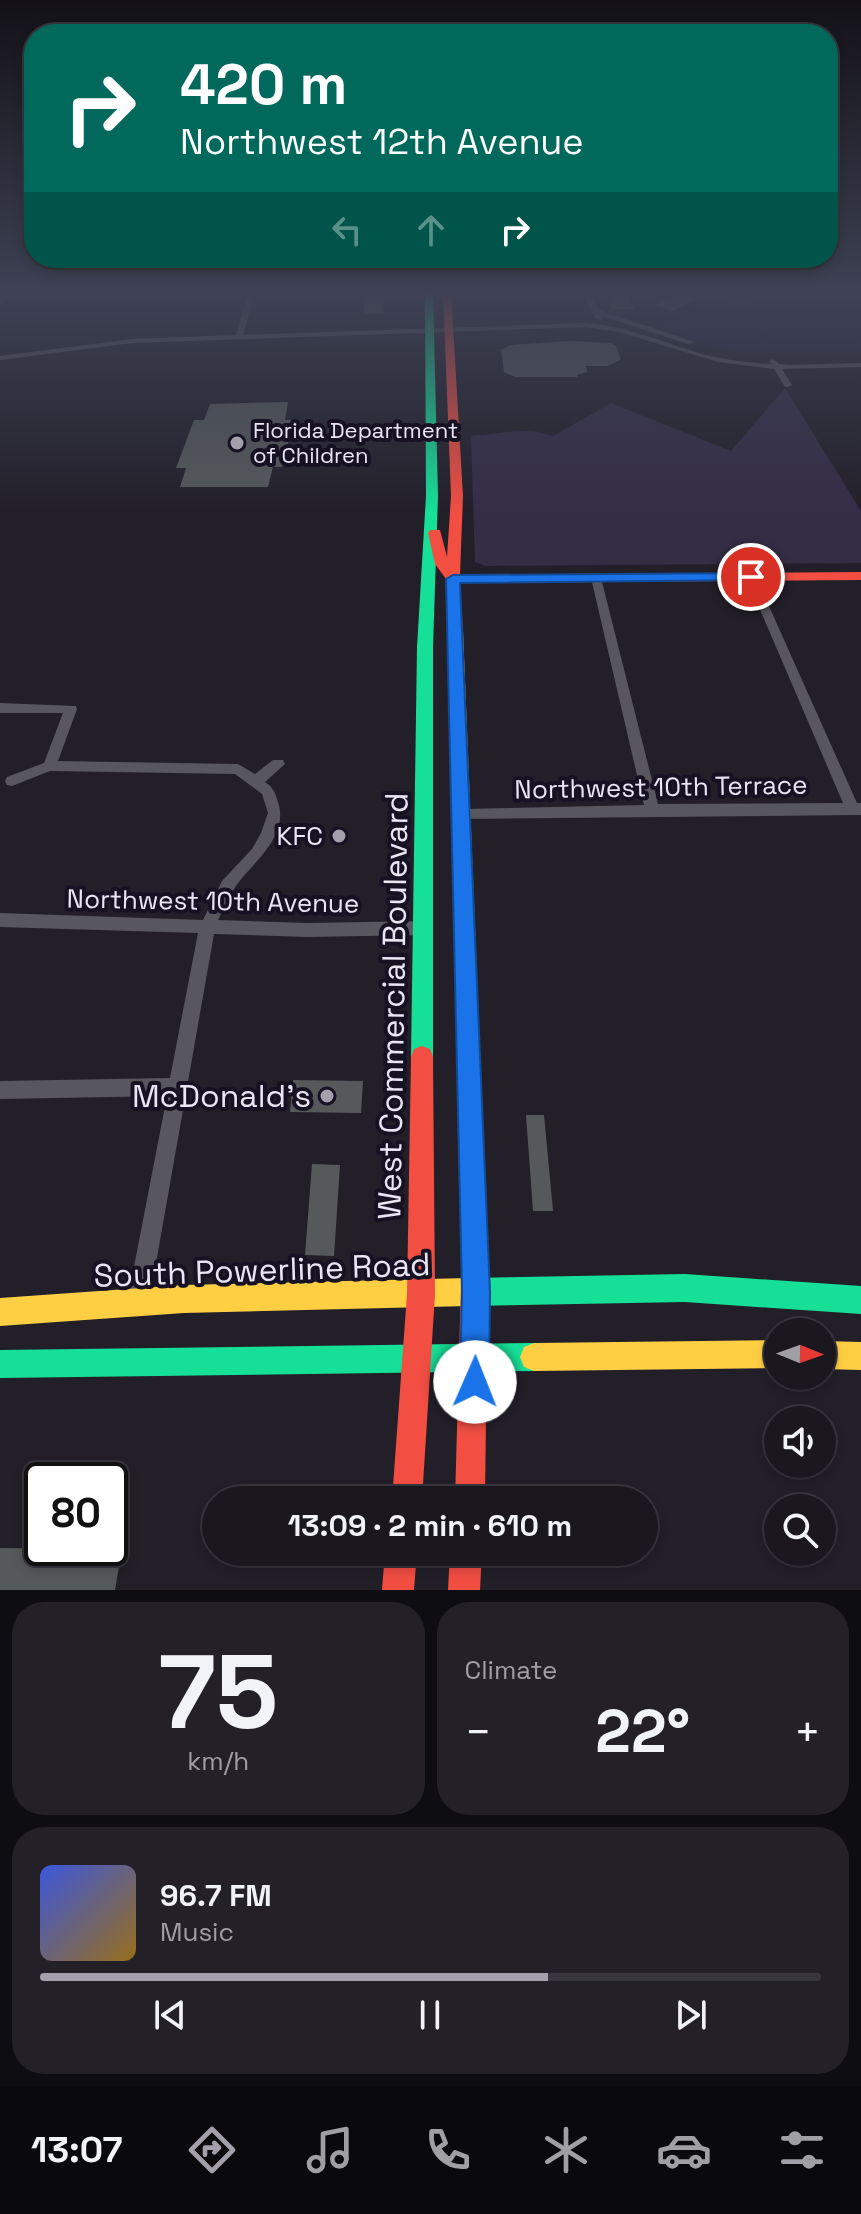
<!DOCTYPE html>
<meta charset="utf-8">
<style>
:root{--surface:#1a171f;--page:#232028;--text:#f1f3f6;--muted:#9f9fa4;--line:#38363d;--accent:#a3a0ac}
body{margin:0;font-family:"Space Grotesk",sans-serif;background:var(--page);color:var(--text);height:100vh;display:flex;flex-direction:column;font-size:30px;white-space:nowrap}
*{box-sizing:border-box;margin:0}
p{font-size:26px;color:var(--muted)}
.icon{flex:none;width:44px;height:44px;fill:none;stroke:currentColor;stroke-width:2;stroke-linecap:round;stroke-linejoin:round}
.map{position:relative;height:1590px;overflow:hidden}
.side{display:flex;flex-direction:column;gap:12px;padding:12px;background:#0e0d11;flex:1}
.side>*{flex:none}
.hud{position:absolute;left:24px;top:24px;width:814px;height:244px;border-radius:32px;box-shadow:0 4px 12px #0003,0 0 0 2px var(--line);background:#00695c;color:#fff;overflow:hidden}
.needle{width:52px;rotate:91deg}
.tools{position:absolute;left:764px;top:1318px;display:grid;gap:16px}
.tools a{display:grid;place-items:center;width:72px;height:72px;border-radius:50%;background:var(--surface);box-shadow:0 4px 12px #0003,0 0 0 2px var(--line);font-size:40px}
.speed{position:absolute;left:24px;top:1462px;display:flex;gap:16px;font-size:40px;font-weight:700;text-align:center}
.speed>*{display:grid;place-content:center;width:104px;height:104px;border-radius:50%;background:var(--surface);box-shadow:0 4px 12px #0003,0 0 0 2px var(--line);line-height:1}
.speed .limit{border:4px solid #111;border-radius:12px;background:#fff;color:#111}
.pin{position:absolute;display:grid;place-items:center;width:68px;height:68px;color:#fff;margin:-34px;border:4px solid #fff;border-radius:50%;box-shadow:0 2px 8px #0007}
.me{position:absolute;width:88px;margin:-44px;rotate:1deg;stroke-linejoin:round;filter:drop-shadow(0 0 6px #0008)}
.turn{display:flex;align-items:center;gap:28px;height:168px;padding:0 24px;font-size:36px}
.turn .icon{width:104px;height:104px;stroke-width:2.5}
.turn b{display:block;font-size:56px;line-height:68px}
.lanes{display:flex;align-items:center;height:76px;padding:0 24px;background:#0003;justify-content:center;gap:40px;direction:ltr}
.lanes .off{opacity:.35}
.big{font-size:60px;font-weight:700;line-height:1.1}
.side .card{flex:1;display:flex;flex-direction:column;justify-content:center;gap:12px;min-width:0;padding:0 28px;border-radius:32px;background:var(--page)}
.side .dial{align-items:center;gap:0}
.dial b{font-size:104px;line-height:1}
.song{display:flex;align-items:center;gap:24px}
.cover{width:96px;height:96px;border-radius:12px;background:linear-gradient(135deg,hsl(230 70% 55%),hsl(40 70% 35%))}
.played{height:8px;border-radius:4px;background:linear-gradient(90deg,var(--accent) 65%,var(--line) 65%)}
.keys{display:flex;justify-content:space-around;direction:ltr}
.heat{display:flex;justify-content:space-between;align-items:center;font-size:44px;direction:ltr}
.side .tiles{flex:1;display:grid;gap:12px;grid-template-columns:1fr 1fr}
.card:last-child{grid-column:span 2}
.trip{position:absolute;left:202px;top:1486px;width:456px;height:80px;border-radius:40px;background:var(--surface);box-shadow:0 4px 12px #0003,0 0 0 2px var(--line);font-weight:700;line-height:80px;text-align:center}
.tab-bar{display:flex;height:128px;justify-content:space-around;align-items:center;background:#0a090c;color:var(--muted)}
.tab-bar .icon{width:56px;height:56px}
.tab-bar .current{color:var(--accent)}
.tab-bar b{font-size:36px;color:var(--text)}
.map>svg:first-child{display:block}
.built{fill:#282138}
.green{fill:#342d46}
.lines{fill:none;stroke-linecap:round;stroke-linejoin:round}
.taxiway{fill:#403d46;fill-rule:evenodd}
.building{fill:#56595a}
.street{fill:#58565f;fill-rule:evenodd}
.fast{fill:#16e098;fill-rule:evenodd}
.slow{fill:#ffcf43;fill-rule:evenodd}
.jam{fill:#f24e42;fill-rule:evenodd}
.route{fill:#1a73e8;stroke:#114b97;stroke-width:2}
.poi-dot{fill:#a3a0ac;stroke:#171223;stroke-width:3}
.labels{text-anchor:middle;dominant-baseline:central;stroke-width:8;stroke-linejoin:round;paint-order:stroke}
.far-poi-label{font-size:22px;fill:#e9e6f3;stroke:#171223;text-anchor:start}
.street-label{font-size:26px;fill:#e9e6f3;stroke:#171223}
.poi-label{font-size:26px;fill:#e9e6f3;stroke:#171223;text-anchor:end}
.near-street-label{font-size:32px;fill:#e9e6f3;stroke:#171223}
.near-poi-label{font-size:32px;fill:#e9e6f3;stroke:#171223;text-anchor:end}
</style>
<div class="map">
<svg width="861" height="1590" viewBox="0 0 861 1590">
<rect width="100%" height="100%" fill="#221f29"/>
<!-- built -->
<g class="built">
<path d="M627,291H715L672,311L654,305L647,308L612,309L606,293Z"/>
<path d="M735,291H861V353H744L712,346L661,327Z"/>
</g>
<!-- green -->
<path class="green" d="M785,388L861,511V563L485,566L475,562L471,436C498,435 526,425 553,436L611,403L731,451Z"/>
<g class="lines">
<!-- taxiway -->
<g class="taxiway">
<path d="M746,291H767L748,305H736L733,301Z"/>
<path d="M844,291H861V298L847,295Z"/>
</g>
</g>
<!-- building -->
<g class="building">
<path d="M366,291H385L383,314H363Z"/>
<path d="M684,291H716L672,311L654,305Z"/>
<path d="M606,293H627L634,309H612Z"/>
<path d="M570,341L610,343L616,346L621,359L608,366H586L587,372L577,375V377H515L504,372L501,350L510,345Z"/>
<path d="M288,402L285,420H294L282,467H273L268,487H180L186,468H176L194,420H204L210,404Z"/>
<path d="M293,1080L363,1081L361,1113L290,1112Z"/>
<path d="M526,1115H544L553,1211H533Z"/>
<path d="M312,1164L340,1165L334,1256L305,1255Z"/>
<path d="M0,1548L122,1549L115,1590H0Z"/>
</g>
<g class="lines">
<!-- street -->
<g class="street">
<path d="M7,291H14L0,305V299Z"/>
<path d="M249,291H255L243,335L586,323C627,326 663,342 702,354C725,360 748,363 771,364L769,361L773,359L779,364L789,365L861,363V367L782,369L792,385L788,387H785L774,369L718,362L619,332L586,327L132,343L0,360V356L132,339L236,335Z"/>
<path d="M581,291H587L599,310L695,342L688,344L602,316V319H596Z"/>
<path d="M751,574L756,577L857,803H861V815L457,819L455,815L457,811L462,809L644,805L591,578L596,575L601,578L658,804L843,803L746,577Z"/>
<path d="M0,703L76,706L77,709L58,761L238,764L255,774L273,760H283L285,764L265,782C273,787 275,792 278,802C290,839 249,864 232,892C226,901 223,911 218,920L307,923L425,921L431,923L433,928L431,933L425,935L307,937L214,934L149,1303L146,1311L138,1314L130,1311L127,1303L167,1096L0,1099V1081L170,1078L198,933L0,927V913L203,920L222,881L252,849L261,833L268,813L262,794L235,774L50,771L12,786L7,785L5,781L7,777L44,763L63,713H0Z"/>
</g>
<!-- fast -->
<g class="fast">
<path d="M425,291H433L438,496L433,647V1057L430,1065L422,1068L414,1065L411,1057L417,647L426,496Z"/>
<path d="M685,1274L861,1286V1314L685,1302L468,1306L458,1302L454,1292L458,1282L468,1278Z"/>
<path d="M534,1343L544,1347L548,1357L544,1367L534,1371L0,1378V1350Z"/>
</g>
<!-- slow -->
<g class="slow">
<path d="M455,626L463,631L488,1249L484,1258L475,1262L466,1258L462,1249L447,631Z"/>
<path d="M468,1278L478,1282L482,1292L478,1302L468,1306L184,1313L0,1326V1298L184,1285Z"/>
<path d="M778,1340V1368L534,1371L524,1367L520,1357L524,1347L534,1343Z"/>
<path d="M822,1341L861,1342V1370L822,1369Z"/>
</g>
<!-- jam -->
<g class="jam">
<path d="M443,291H451L463,496L460,575L861,572V580L460,583L463,631L455,636L450,634L446,579L435,564L428,533L430,530H440L447,557L451,496Z"/>
<path d="M422,1046L430,1049L433,1057L435,1294L422,1500H392L407,1294L411,1057L414,1049Z"/>
<path d="M475,1236L484,1240L488,1249L485,1500H455L462,1249L466,1240Z"/>
<path d="M385,1552H417L414,1590H382Z"/>
<path d="M450,1552H482L480,1590H448Z"/>
</g>
</g>
<!-- sky -->
<linearGradient id="sky" x2="0" y2="1"><stop stop-color="#131117"/><stop offset="0.57" stop-color="#3e4254"/><stop offset="1" stop-color="#3e4254" stop-opacity="0"/></linearGradient>
<rect width="861" height="514" fill="url(#sky)"/>
<!-- route -->
<path class="route" d="M751,573L756,574V580L460,583L490,1292L489,1382L485,1393L475,1397L464,1393L460,1382L462,1292L446,579L453,575Z"/>
<!-- markers -->
<g class="poi-dot">
<circle cx="237" cy="443" r="8"/>
<circle cx="339" cy="836" r="8"/>
<circle cx="327" cy="1096" r="8"/>
</g>
<g class="labels">
<!-- far-poi labels -->
<g class="far-poi-label">
<text x="253" y="430">Florida Department<tspan x="253" dy="25">of Children</tspan></text>
</g>
<!-- street labels -->
<g class="street-label">
<text transform="translate(661 787) rotate(-1)">Northwest 10th Terrace</text>
<text transform="translate(213 901) rotate(1)">Northwest 10th Avenue</text>
</g>
<!-- poi labels -->
<g class="poi-label">
<text x="323" y="836">KFC</text>
</g>
<!-- near-street labels -->
<g class="near-street-label">
<text transform="translate(393 1006) rotate(-89)">West Commercial Boulevard</text>
<text transform="translate(262 1270) rotate(-2)">South Powerline Road</text>
</g>
<!-- near-poi labels -->
<g class="near-poi-label">
<text x="311" y="1096">McDonald's</text>
</g>
</g>
</svg>
<div class="tools">
<a><svg class="needle" viewBox="-14 -14 28 28"><path d="M0-13l5 13h-10z" fill="#e53935"/><path d="M0 13l5-13h-10z" fill="#9f9fa4"/></svg></a>
<a><svg class="icon" aria-label="sound" viewBox="0 0 24 24"><path d="M4 9h4l5-4v14l-5-4H4zM17 9q2 3 0 6"/></svg></a>
<a><svg class="icon" aria-label="search" viewBox="0 0 24 24"><circle cx="10" cy="10" r="6"/><path d="M15 15l6 6"/></svg></a>
</div>
<div class="speed"><div class="limit">80</div></div>
<div class="pin" style="left:751px;top:577px;background:#d93025"><svg class="icon" aria-label="arrive" viewBox="0 0 24 24"><path d="M6 21V4h12l-3 4 3 4H6"/></svg></div>
<svg class="me" style="left:475px;top:1382px" viewBox="-20 -20 40 40"><circle r="19" fill="#fff"/><path d="M0-13L10 11 0 6-10 11z" fill="#1a73e8"/></svg>
<div class="trip">13:09 · 2 min · 610 m</div>
<div class="hud">
<div class="turn"><svg class="icon" aria-label="right" viewBox="0 0 24 24"><path d="M7 20v-9h11M14 6l5 5-5 5"/></svg><div><b>420 m</b>Northwest 12th Avenue</div></div>
<div class="lanes"><svg class="icon off" aria-label="left" viewBox="0 0 24 24"><path d="M17 20v-9H6M10 6l-5 5 5 5"/></svg><svg class="icon off" aria-label="ahead" viewBox="0 0 24 24"><path d="M12 20V5M6 11l6-6 6 6"/></svg><svg class="icon" aria-label="right" viewBox="0 0 24 24"><path d="M7 20v-9h11M14 6l5 5-5 5"/></svg></div>
</div>
</div>
<section class="side">
<div class="tiles">
<div class="card dial"><b>75</b><p>km/h</p></div>
<div class="card"><p>Climate</p>
<div class="heat"><a>−</a><b class="big">22°</b><a>+</a></div>
</div>
<div class="card">
<div class="song"><i class="cover"></i><div><b>96.7 FM</b><p>Music</p></div></div>
<div class="played"></div>
<div class="keys"><svg class="icon" aria-label="previous" viewBox="0 0 24 24"><path d="M18 5L8 12l10 7zM5 5v14"/></svg><svg class="icon" aria-label="pause" viewBox="0 0 24 24"><path d="M8 5v14M16 5v14"/></svg><svg class="icon" aria-label="next" viewBox="0 0 24 24"><path d="M6 5l10 7-10 7zM19 5v14"/></svg></div>
</div>
</div>
</section>
<nav class="tab-bar">
<b>13:07</b>
<svg class="icon current" aria-label="directions" viewBox="0 0 24 24"><path d="M12 3l9 9-9 9-9-9zM9 14v-3h6M13 9l2 2-2 2"/></svg>
<svg class="icon" aria-label="music" viewBox="0 0 24 24"><path d="M9 18V5l10-2v13"/><circle cx="6" cy="18" r="3"/><circle cx="16" cy="16" r="3"/></svg>
<svg class="icon" aria-label="phone" viewBox="0 0 24 24"><path d="M5 4h4l2 5-3 2q2 4 5 5l2-3 5 2v4C11 20 4 13 5 4z"/></svg>
<svg class="icon" aria-label="climate" viewBox="0 0 24 24"><path d="M12 3v18M4 7l16 10M4 17L20 7"/></svg>
<svg class="icon" aria-label="car" viewBox="0 0 24 24"><path d="M5 17H2v-5l4-1 3-4h7l3 4 3 1v5h-3M9 17h6M6 11h13"/><circle cx="7" cy="17" r="2"/><circle cx="17" cy="17" r="2"/></svg>
<svg class="icon" aria-label="filters" viewBox="0 0 24 24"><path d="M4 7h16M4 17h16"/><circle cx="9" cy="7" r="2"/><circle cx="15" cy="17" r="2"/></svg>
</nav>
